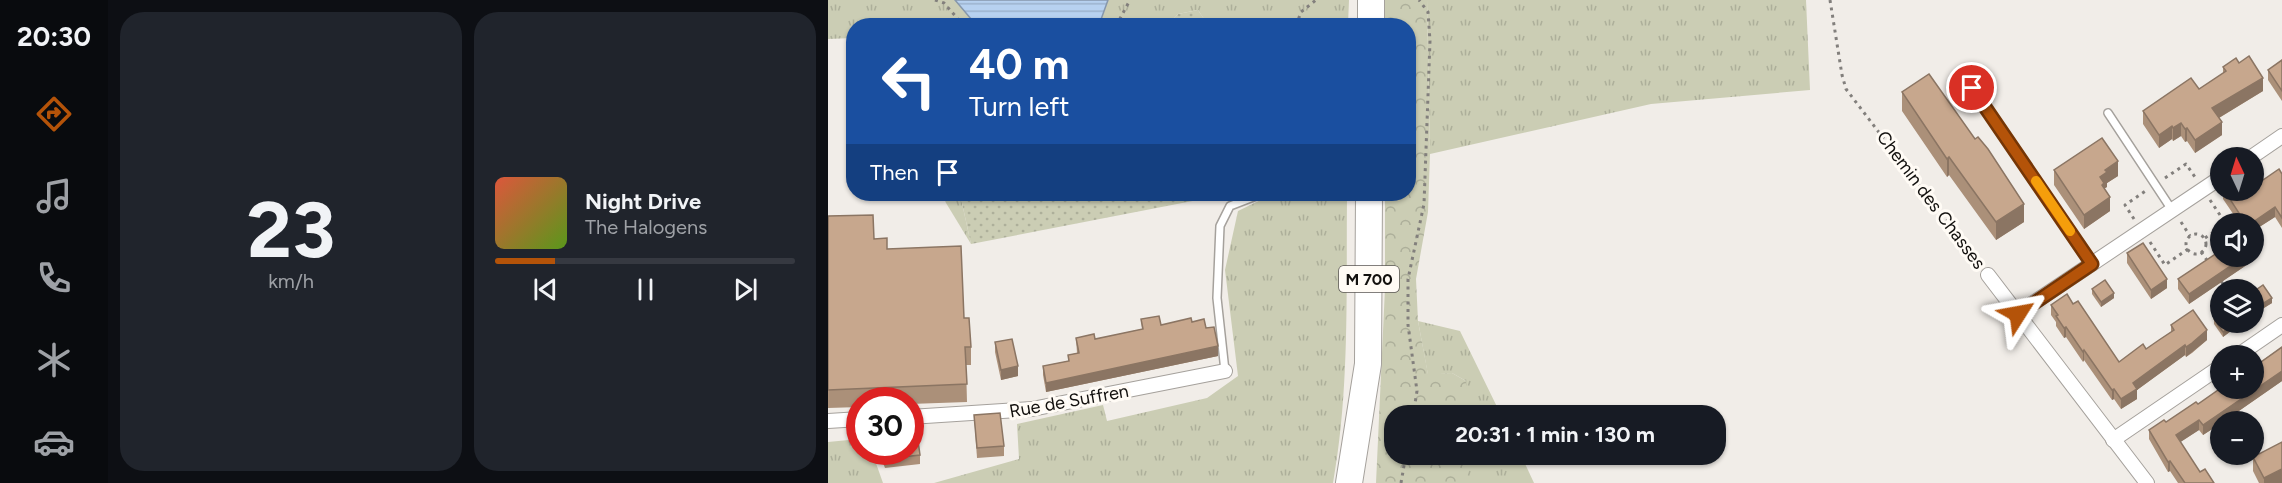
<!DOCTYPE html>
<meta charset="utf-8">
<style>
:root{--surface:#171b24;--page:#20242c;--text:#f1f3f6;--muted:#9ea1a6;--line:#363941;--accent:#b45309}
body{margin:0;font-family:Figtree,sans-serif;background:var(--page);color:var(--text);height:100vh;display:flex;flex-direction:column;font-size:22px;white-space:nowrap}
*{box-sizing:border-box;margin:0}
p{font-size:20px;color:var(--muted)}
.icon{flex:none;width:33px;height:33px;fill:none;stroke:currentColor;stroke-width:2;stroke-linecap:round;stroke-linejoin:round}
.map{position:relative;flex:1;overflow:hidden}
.side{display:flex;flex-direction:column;gap:12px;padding:12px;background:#0d0f14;width:720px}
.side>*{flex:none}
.guide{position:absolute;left:18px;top:18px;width:570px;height:183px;border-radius:24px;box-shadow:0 2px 4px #0004;background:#1a4fa0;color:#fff;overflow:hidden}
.needle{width:39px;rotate:356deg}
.fabs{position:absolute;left:1382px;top:147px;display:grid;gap:12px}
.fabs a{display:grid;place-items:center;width:54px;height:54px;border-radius:50%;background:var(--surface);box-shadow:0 2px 4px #0004;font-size:30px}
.speed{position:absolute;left:18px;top:387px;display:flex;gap:12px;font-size:30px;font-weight:700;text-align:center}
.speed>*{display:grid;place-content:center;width:78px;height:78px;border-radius:50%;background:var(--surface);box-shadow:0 2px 4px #0004;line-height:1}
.speed .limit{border:9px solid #d22;background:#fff;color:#111}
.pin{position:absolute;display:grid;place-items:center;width:51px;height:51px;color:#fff;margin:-26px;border:3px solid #fff;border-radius:50%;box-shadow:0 2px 6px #0007}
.me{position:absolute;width:66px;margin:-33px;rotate:56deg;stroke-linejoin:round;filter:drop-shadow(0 0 4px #0008)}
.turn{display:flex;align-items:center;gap:21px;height:126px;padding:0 24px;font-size:27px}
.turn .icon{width:78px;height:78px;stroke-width:2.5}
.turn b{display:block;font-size:42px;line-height:51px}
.then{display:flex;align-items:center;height:57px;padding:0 24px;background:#0003;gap:12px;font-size:22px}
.side .card{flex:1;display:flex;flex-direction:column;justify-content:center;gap:9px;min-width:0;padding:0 21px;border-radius:24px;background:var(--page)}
.side .dial{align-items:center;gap:0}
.dial b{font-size:78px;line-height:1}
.song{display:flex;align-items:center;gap:18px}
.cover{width:72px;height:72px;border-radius:9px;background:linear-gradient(135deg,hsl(10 70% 55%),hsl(90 70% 35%))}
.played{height:6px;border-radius:3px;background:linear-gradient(90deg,var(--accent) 20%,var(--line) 20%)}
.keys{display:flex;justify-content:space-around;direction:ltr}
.side .tiles{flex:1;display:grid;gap:12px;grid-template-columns:repeat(2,1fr)}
.trip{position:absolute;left:556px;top:405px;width:342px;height:60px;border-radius:24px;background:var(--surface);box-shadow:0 2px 4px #0004;font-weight:700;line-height:60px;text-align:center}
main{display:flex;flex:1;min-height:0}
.dock{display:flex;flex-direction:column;width:108px;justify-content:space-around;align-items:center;background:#090b0e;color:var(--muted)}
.dock .icon{width:42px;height:42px}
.dock .on{color:var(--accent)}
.dock b{font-size:27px;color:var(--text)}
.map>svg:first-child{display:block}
.grass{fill:url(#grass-tufts)}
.forest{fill:url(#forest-crowns)}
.garden{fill:url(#garden-dots)}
.water{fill:url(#water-rules);stroke:#8697ac;stroke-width:1.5}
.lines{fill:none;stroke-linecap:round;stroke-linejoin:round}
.lane-casing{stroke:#a5a19c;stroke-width:10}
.street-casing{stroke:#a5a19c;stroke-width:16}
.highway-casing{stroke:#a5a19c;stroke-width:28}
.path{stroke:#827f7c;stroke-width:3;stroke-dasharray:3 4.5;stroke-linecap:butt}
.lane{stroke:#fff;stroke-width:7}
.street{stroke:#fff;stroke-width:14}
.highway{stroke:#fff;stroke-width:26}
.wall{fill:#ab9079}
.shaded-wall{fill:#8b7563}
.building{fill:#c7a78d;stroke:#8b7563;stroke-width:1.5}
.route-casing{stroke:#753606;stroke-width:15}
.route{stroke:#b45309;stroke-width:10}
.slow{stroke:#f59e0b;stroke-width:10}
.labels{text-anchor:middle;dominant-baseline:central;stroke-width:6;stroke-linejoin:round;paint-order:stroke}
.shield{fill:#fffbf5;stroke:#595653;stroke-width:1.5}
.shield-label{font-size:16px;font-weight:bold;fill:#12100e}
.street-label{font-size:18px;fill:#12100e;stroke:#fffbf5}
</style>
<main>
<nav class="dock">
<b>20:30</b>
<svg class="icon on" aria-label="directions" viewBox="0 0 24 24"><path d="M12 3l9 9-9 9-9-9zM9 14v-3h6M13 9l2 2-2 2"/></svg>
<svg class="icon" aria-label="music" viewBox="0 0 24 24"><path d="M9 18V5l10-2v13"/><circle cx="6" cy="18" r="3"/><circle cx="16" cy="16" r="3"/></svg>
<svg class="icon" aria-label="phone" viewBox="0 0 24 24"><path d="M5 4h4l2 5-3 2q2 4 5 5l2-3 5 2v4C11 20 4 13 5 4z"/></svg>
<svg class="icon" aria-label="climate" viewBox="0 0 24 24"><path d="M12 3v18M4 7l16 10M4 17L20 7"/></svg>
<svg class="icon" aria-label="car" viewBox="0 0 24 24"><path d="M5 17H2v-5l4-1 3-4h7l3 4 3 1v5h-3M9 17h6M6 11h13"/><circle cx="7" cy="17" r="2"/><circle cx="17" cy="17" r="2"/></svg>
</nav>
<section class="side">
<div class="tiles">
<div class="card dial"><b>23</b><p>km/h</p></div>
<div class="card">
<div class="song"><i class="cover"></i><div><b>Night Drive</b><p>The Halogens</p></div></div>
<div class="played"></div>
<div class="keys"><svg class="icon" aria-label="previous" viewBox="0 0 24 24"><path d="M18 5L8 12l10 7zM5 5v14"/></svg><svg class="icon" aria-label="pause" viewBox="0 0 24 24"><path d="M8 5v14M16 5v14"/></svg><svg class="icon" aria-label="next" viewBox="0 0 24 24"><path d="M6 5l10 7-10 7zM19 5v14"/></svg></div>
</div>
</div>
</section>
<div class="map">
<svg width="1454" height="483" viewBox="0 0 1454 483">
<defs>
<pattern id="grass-tufts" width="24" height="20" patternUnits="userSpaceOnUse" patternTransform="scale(1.5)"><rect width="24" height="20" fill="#cbcdb4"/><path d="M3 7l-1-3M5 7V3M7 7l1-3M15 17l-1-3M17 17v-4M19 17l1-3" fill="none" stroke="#adaf9a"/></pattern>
<pattern id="forest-crowns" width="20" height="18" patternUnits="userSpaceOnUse" patternTransform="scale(1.5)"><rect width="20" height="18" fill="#cbcdb4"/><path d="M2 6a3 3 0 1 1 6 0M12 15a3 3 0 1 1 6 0" fill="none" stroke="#adaf9a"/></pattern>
<pattern id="garden-dots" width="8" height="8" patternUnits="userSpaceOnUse" patternTransform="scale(1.5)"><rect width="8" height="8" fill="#cbcdb4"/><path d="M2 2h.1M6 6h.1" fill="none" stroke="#adaf9a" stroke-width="1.8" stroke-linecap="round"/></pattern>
<pattern id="water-rules" width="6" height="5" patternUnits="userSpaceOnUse" patternTransform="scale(1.5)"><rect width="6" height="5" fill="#b7d1f0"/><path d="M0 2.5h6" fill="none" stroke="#9cb2cd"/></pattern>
</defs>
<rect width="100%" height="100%" fill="#f1ede8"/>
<!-- grass -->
<g class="grass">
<path d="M0,0H127L149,25L26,26L25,38L0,39Z"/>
<path d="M280,0H521L520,25H380L370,10L350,14L340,25L271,26Z"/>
<path d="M599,0H978L982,90L823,104L602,154Z"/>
<path d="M114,194H132L143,244L118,203Z"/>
<path d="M445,194H519C518,290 522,388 505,483H106L191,459L189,424L275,405L279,421L379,398L410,376L397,270L410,211Z"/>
<path d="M590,321L632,331L673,415H638V381L624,373L600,375Z"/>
<path d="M31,439L32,452H44L55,483H0V442Z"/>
<path d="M639,455H693L706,483H639Z"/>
</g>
<!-- forest -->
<path class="forest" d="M557,0H599L602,154L600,212L588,279L590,321L600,374L624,373L638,381V415L567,416V454L639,455V483H548L557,288V194H580V26L557,25Z"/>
<!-- garden -->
<g class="garden">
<path d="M370,10L380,25H340L350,14Z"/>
<path d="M132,194H379L380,198L143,244Z"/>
</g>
<!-- water -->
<path class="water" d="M127,0H280L271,25L149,26Z"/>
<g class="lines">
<!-- lane casing -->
<g class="lane-casing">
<g id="lane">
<path d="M1144,88L1264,264"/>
<path d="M1280,113L1344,210"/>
<path d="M397,371L389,298L392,226L402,206L433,194"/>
</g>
</g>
<!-- street casing -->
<g class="street-casing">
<g id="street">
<path d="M1422,158L1454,136"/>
<path d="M1160,275L1319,483"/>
<path d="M1189,314L1392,178"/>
<path d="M1409,356L1454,325"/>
<path d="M82,417L204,409L397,371"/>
<path d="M0,421L32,419"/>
<path d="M1285,440L1392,367"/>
</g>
</g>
<!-- highway casing -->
<g class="highway-casing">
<g id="highway">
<path d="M543,26V0"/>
<path d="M521,483L540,364L541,194"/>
</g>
</g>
<!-- path -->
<g class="path">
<path d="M107,0L116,3L136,26"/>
<path d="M1002,0L1014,75L1018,89L1151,264"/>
<path d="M288,26L302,0"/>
<path d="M468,26L473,12L488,0"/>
<path d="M1337,178L1358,164L1367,177"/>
<path d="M1382,200L1398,224"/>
<path d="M1306,219L1297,205L1319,190"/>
<path d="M1353,222L1362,236"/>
<circle cx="1368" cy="244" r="10"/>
<path d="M1377,238L1392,228"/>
<path d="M1322,242L1337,265L1360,249"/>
<path d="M1373,252L1381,263"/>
<path d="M1393,281L1399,290"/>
<path d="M585,416L589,391L580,325V279L596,204L602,41L600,12L591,0"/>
<path d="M573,483L578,454"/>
</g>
<!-- lane -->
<use href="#lane" class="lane"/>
<!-- street -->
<use href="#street" class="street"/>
<!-- highway -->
<use href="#highway" class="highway"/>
</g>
<!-- wall -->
<g class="wall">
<path d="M1454,60V101L1440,80V70Z"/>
<path d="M1411,63L1435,91L1391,118L1394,135L1367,153L1359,141L1357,142L1353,136L1345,141L1344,139L1331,148L1315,124V111L1371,89L1395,74V67Z"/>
<path d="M1074,92L1196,222L1168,240L1121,175L1119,177L1074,111Z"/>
<path d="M1226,170L1290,176L1279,183V187L1276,188L1282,211L1256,229L1226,185Z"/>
<path d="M1454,174V228L1447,217L1425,231V224H1412L1395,199V190H1425Z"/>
<path d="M0,216L46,239L59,249L136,318L143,347V365H138L139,402L82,404V400H32V407L0,408Z"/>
<path d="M1299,253L1339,288L1323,299L1299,263Z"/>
<path d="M1426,260L1361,304L1350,289V279Z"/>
<path d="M1264,289L1286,298L1273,307L1264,294Z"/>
<path d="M1425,292L1444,303L1431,311L1425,302Z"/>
<path d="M1245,304L1291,362L1318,349L1343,332V325L1379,340L1364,353L1358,357L1357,355L1309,390V399L1293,409L1286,399L1284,400L1256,360L1255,362L1238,337L1236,338L1228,326V322L1223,315V305Z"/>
<path d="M313,319L333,325L364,322L378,328L390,356L218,392L215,375V366L240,361V355L249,353L248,338L267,339L314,329Z"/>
<path d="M1386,319L1407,328L1395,337L1386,324Z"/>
<path d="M167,342L190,376L173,380L167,352Z"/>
<path d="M1454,347V381L1395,422H1392V424L1375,435L1371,430L1352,442L1372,472L1386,483H1350L1342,471L1340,472L1321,439V430L1338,422L1370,404Z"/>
<path d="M146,415L176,446V456L149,458Z"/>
<path d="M51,452H82L92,455V464L57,468Z"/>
<path d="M1425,457L1454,483H1431L1425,471Z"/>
</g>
<!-- shaded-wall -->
<g class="shaded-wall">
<path d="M1435,78V91L1384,122V108Z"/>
<path d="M1394,122V135L1367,153V140Z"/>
<path d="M1353,123V136L1345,141V128Z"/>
<path d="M1344,126V139L1331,148V135Z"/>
<path d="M1359,128V141L1357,142V129Z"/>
<path d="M1121,157V175L1119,177V159Z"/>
<path d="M1290,161V176L1279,183V187L1274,190L1272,177L1277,170Z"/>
<path d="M1282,197V211L1256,229V215Z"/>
<path d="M1196,204V222L1168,240V222Z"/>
<path d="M1447,207V217L1425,231V224H1422Z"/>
<path d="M1426,250V260L1361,304V294L1417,256H1425V251Z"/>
<path d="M1339,279V288L1323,299V290Z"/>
<path d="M1286,293V298L1273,307V302Z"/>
<path d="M1444,298V303L1431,311V306Z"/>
<path d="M1407,323V328L1395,337V332Z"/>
<path d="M1238,327V337L1236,338V328Z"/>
<path d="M1379,330V340L1358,357V347Z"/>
<path d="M1357,345V355L1309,390V399L1293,409V399L1305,383Z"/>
<path d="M390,346V356L218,392V383Z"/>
<path d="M1256,350V360L1255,362V352Z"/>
<path d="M190,366V376L173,380V370Z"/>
<path d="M1454,371V381L1395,422H1392V424L1375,435V425Z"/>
<path d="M1286,389V399L1284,400V390Z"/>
<path d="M1371,420V430L1348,445V435Z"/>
<path d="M1342,461V471L1340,472V462Z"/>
<path d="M1454,469V483H1436V478Z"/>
</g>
<!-- building -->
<g class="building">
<path d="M1421,56L1435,78L1384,108L1394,122L1367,140L1359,128L1357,129L1353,123L1345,128L1344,126L1331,135L1315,111L1363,78L1371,89L1398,71L1395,67L1408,58L1411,63Z"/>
<path d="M1454,60V91L1440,70Z"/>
<path d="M1101,74L1147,139L1150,137L1160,149L1196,204L1168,222L1121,157L1119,159L1074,92Z"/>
<path d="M1274,138L1290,161L1277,170L1279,172L1272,177L1276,183L1274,185L1282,197L1256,215L1226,170Z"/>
<path d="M1451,169L1454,174V218L1447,207L1422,224H1418L1396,190H1425V187Z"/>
<path d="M45,215L46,239L59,238V249L133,246L136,318H141L143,347H137L139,384L0,390V216Z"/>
<path d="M1315,243L1339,279L1323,290L1299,253Z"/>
<path d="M1392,251V256H1417L1361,294L1350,279Z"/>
<path d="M1277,280L1286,293L1273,302L1264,289Z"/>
<path d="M1435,285L1444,298L1431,306L1425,297V292Z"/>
<path d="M1239,294L1245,304L1250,301L1291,362L1315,344L1318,349L1331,340L1346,330L1343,325L1365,310L1379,330L1364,343L1358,347L1357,345L1305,383L1309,389L1293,399L1286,389L1284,390L1256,350L1255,352L1238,327L1236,328L1228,316L1230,315L1223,305Z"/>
<path d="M1392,315V322L1407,323L1395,332L1386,319Z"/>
<path d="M331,316L333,325L363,318L364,322L376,319L378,328L386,327L390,346L218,383L215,366L241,361L240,355L251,353L248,338L266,334L267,339L315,329L313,319Z"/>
<path d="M184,339L190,366L173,370L167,342Z"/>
<path d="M1454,347V371L1375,425L1371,420L1348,435L1372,472L1377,469L1386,483H1357L1342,461L1340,462L1321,430L1336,420L1338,422L1368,402L1370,404L1393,388H1425V365L1426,367Z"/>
<path d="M172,413L176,446L149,448L146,415Z"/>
<path d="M88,426L92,455L57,459L54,452H82V427Z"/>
<path d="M1454,442V469L1436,478L1425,457Z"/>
</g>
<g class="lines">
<!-- route casing -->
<g class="route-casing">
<path id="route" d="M1144,88L1264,264L1190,314"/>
</g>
<!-- route -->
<use href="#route" class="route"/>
<!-- slow -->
<path class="slow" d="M1208,181L1242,231"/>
</g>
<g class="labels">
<!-- shield labels -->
<rect class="shield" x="511" y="266" width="60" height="26" rx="4.5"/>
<g class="shield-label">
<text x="541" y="279">M 700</text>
</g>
<!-- street labels -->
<g class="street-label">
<text transform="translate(1103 200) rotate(53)">Chemin des Chasses</text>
<text transform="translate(241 401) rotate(-10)">Rue de Suffren</text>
</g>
</g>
</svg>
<div class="fabs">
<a><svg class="needle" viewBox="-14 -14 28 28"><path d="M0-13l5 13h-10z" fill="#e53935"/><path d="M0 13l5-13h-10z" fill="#9ea1a6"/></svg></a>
<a><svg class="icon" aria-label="sound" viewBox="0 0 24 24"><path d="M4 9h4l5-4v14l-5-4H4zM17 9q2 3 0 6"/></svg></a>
<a><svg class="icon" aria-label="layers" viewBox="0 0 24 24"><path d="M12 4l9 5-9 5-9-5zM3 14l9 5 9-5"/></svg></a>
<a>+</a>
<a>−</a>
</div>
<div class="speed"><div class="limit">30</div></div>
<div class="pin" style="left:1144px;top:88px;background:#d93025"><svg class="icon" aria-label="arrive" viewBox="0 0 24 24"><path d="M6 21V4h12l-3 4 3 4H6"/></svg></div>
<svg class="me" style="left:1190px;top:314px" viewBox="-20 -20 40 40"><path d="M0-17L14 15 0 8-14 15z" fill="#b45309" stroke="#fff" stroke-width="4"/></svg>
<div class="trip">20:31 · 1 min · 130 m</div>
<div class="guide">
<div class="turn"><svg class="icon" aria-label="left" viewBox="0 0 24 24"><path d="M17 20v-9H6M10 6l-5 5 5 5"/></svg><div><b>40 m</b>Turn left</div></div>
<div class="then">Then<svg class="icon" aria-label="arrive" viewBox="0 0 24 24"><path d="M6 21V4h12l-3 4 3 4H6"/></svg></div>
</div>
</div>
</main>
